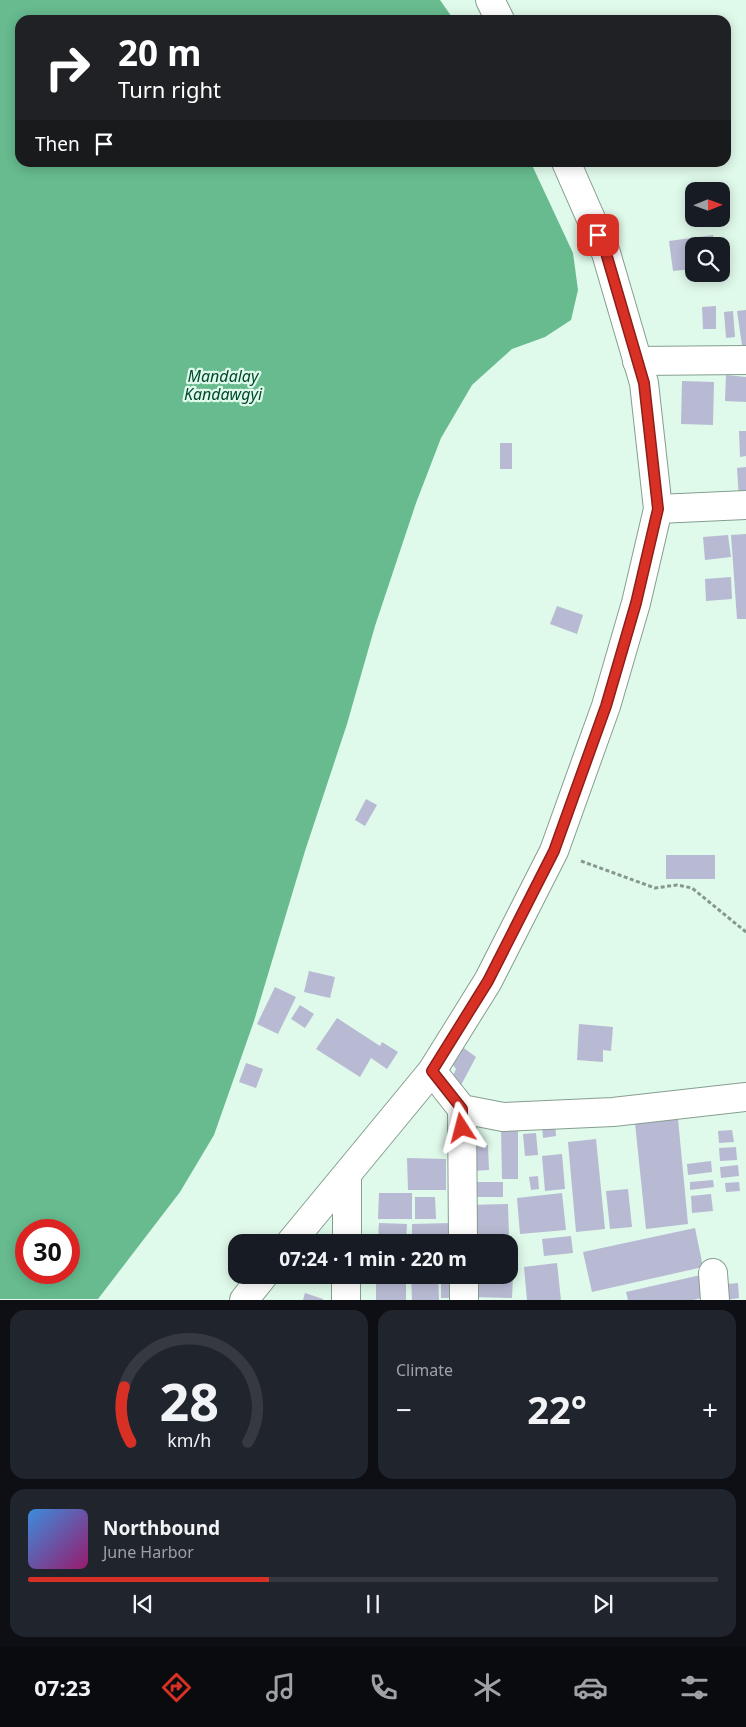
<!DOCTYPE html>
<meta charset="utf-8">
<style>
:root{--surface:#171b24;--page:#20242c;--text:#f1f3f6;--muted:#9ea1a6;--line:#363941;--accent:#d93025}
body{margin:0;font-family:"Noto Sans",sans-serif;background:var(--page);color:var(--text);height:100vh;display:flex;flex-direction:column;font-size:19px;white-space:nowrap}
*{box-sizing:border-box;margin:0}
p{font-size:16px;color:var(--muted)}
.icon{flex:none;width:28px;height:28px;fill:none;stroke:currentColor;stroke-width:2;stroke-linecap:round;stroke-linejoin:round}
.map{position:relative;height:1300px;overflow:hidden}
.sheet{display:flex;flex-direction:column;gap:10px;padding:10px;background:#0d0f14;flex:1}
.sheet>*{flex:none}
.hud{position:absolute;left:15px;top:15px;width:716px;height:152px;border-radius:15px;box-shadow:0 2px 12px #0003;background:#202124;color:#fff;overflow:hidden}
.needle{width:32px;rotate:89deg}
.controls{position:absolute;left:685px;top:182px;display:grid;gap:10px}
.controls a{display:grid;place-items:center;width:45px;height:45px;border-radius:10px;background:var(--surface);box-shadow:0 2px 12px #0003;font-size:25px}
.speed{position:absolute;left:15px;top:1219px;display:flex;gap:10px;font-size:25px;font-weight:700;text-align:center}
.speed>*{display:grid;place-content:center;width:65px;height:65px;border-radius:50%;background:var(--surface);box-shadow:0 2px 12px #0003;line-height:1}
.speed .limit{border:8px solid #d22;background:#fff;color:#111}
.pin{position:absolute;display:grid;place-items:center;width:42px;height:42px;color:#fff;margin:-21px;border-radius:10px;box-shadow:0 2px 8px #0006}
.me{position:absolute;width:55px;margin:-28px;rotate:351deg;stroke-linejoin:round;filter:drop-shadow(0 0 4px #0008)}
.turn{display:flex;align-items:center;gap:18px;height:105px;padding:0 20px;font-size:22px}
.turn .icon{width:65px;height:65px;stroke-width:2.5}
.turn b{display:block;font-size:35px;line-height:42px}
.then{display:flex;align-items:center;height:48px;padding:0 20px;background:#0003;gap:10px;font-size:19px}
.big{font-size:38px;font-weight:700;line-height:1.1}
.sheet .card{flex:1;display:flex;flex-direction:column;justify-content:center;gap:8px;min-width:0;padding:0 18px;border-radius:15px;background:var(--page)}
.sheet .dial{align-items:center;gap:0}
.dial svg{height:130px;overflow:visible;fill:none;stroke:var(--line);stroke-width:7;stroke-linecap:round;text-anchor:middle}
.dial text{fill:var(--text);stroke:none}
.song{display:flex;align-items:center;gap:15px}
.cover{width:60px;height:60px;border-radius:8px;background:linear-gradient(135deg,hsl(210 70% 55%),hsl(320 70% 35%))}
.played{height:5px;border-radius:2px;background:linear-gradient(90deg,var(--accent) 35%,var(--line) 35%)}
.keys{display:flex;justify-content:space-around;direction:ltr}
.heat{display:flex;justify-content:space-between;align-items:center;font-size:28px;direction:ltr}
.sheet .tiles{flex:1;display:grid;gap:10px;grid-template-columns:1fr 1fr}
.card:last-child{grid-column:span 2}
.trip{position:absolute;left:228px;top:1234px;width:290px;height:50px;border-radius:15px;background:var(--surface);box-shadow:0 2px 12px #0003;font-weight:700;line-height:50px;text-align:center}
.tab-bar{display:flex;height:80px;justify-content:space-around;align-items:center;background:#090b0e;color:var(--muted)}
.tab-bar .icon{width:35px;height:35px}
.tab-bar .on{color:var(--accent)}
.tab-bar b{font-size:22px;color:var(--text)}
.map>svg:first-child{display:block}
.water{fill:#67bb8f;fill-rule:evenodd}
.building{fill:#b8bad3}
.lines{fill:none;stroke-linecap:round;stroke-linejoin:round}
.minor-casing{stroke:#859e8f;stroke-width:30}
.path{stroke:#86988d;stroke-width:3;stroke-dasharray:4 2.5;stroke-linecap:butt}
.minor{stroke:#fff;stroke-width:28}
.route-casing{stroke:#8d1f18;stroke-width:12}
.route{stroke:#d93025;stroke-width:9}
.labels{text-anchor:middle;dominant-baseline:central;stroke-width:4.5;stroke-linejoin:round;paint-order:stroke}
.water-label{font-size:16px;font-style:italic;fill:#00482c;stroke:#dff9ea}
</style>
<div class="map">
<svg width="746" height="1300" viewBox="0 0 746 1300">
<rect width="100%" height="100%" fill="#dff9ea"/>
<!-- water -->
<path class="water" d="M0,0H440L454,20H20V162L531,163L573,253L578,290L571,320L545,337L512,349L472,385L441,438L416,503L375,626L347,724L305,851L254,1021L214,1135L180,1192L98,1299H0ZM26,1230H69V1272H26Z"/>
<!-- building -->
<g class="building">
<path d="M713,235L715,246H694V269L673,271L669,241Z"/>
<path d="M716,306V329H703L702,307Z"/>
<path d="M746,310V345H742L737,311Z"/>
<path d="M733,311L735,337L726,338L724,312Z"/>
<path d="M726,375L746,377V402L725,401Z"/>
<path d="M682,381L714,382L713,425L681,424Z"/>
<path d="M739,431H746V456L740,457Z"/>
<rect x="500" y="443" width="12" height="26"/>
<path d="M746,467V498H739L737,468Z"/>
<path d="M746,534V619H737L731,535Z"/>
<path d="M728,535L731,557L705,560L703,537Z"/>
<path d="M731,577L732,599L706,601L705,579Z"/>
<path d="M557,606L583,615L577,634L550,624Z"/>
<path d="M366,799L377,805L365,826L355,820Z"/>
<rect x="666" y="855" width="49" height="24"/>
<path d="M309,971L335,977L330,998L304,992Z"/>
<path d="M275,987L296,997L278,1034L257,1024Z"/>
<path d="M300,1005L314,1014L305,1028L291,1019Z"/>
<path d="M337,1018L380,1046L382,1042L398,1052L387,1069L371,1058L360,1077L316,1049Z"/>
<path d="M579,1024L613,1027L611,1051L603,1050V1062L577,1060Z"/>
<path d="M461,1046L476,1057L460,1087L452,1078L456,1069L450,1061Z"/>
<path d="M246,1063L263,1069L256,1088L239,1082Z"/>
<path d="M678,1119L688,1224L646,1229L635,1123Z"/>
<path d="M555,1123L556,1136L543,1138L542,1124Z"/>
<path d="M501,1127L518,1128V1179H502Z"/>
<path d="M732,1130L734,1142L719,1143L718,1131Z"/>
<path d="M536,1133L538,1155L525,1156L523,1134Z"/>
<path d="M596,1139L605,1229L576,1232L568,1142Z"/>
<path d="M471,1145H488L489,1170L472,1171Z"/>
<path d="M736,1147L737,1160L720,1161L719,1148Z"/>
<path d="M562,1154L565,1189L545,1191L542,1156Z"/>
<path d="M407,1158L446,1159V1190H408Z"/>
<path d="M711,1161L712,1172L688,1175L687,1164Z"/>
<path d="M738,1165L739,1176L721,1178L720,1167Z"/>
<path d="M538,1176L539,1189L531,1190L529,1177Z"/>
<path d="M713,1180L714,1187L690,1190V1182Z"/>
<rect x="474" y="1182" width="29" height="15"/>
<path d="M739,1182L740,1191L726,1192L725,1183Z"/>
<path d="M628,1189L632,1227L610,1229L606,1191Z"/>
<path d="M379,1193H412V1219H378Z"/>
<path d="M562,1193L566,1230L520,1234L517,1198Z"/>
<path d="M711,1194L713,1211L692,1213L691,1196Z"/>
<path d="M415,1197H435L436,1219H415Z"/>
<path d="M508,1204L509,1237L468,1238L467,1205Z"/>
<path d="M379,1223L407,1224L406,1241L378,1240Z"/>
<path d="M451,1223L452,1240L412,1241V1224Z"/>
<path d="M695,1228L703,1267L592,1292L583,1252Z"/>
<path d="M571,1236L573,1253L544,1256L542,1239Z"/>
<path d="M511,1237L512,1256H509V1242H476V1240Z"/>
<path d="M557,1263L561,1300H527L524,1267Z"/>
<path d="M705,1274L710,1296L693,1300H628L626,1292Z"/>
<rect x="376" y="1275" width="30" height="25"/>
<path d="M411,1275H438L439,1300H412Z"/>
<path d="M441,1275H459L460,1298H441Z"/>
<path d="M472,1276L513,1277L512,1298L471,1297Z"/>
<path d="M738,1283L739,1298L726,1300L716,1285Z"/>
<path d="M305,1293L323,1299V1300H303Z"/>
</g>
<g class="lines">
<!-- minor casing -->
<g class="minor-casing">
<g id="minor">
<path d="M490,0L500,20"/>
<path d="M637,361L746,360"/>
<path d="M658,509L746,505"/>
<path d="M432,1071L462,1109L503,1117L613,1112L746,1097"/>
<path d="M462,1109L463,1242"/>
<path d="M291,1242L432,1071L488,981L554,851L606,706L636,603L658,509L644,383L606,253L566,162"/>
<path d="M347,1242V1175"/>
<path d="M713,1273L715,1300"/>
<path d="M464,1275V1300"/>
<path d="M244,1300L264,1275"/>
<path d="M346,1300V1275"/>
</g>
</g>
<!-- path -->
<path class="path" d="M581,861L655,888L677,885L692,888L746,932"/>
<!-- minor -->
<use href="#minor" class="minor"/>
</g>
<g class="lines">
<!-- route casing -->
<g class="route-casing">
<path id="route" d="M462,1128V1109L432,1071L488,981L554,851L606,706L636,603L658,509L644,383L606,253L598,235"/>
</g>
<!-- route -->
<use href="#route" class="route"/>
</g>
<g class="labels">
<!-- water labels -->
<g class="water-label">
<text x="223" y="376">Mandalay<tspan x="223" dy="18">Kandawgyi</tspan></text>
</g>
</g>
</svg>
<div class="controls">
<a><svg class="needle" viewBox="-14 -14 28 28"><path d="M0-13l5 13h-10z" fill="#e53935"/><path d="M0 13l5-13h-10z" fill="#9ea1a6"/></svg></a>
<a><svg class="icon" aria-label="search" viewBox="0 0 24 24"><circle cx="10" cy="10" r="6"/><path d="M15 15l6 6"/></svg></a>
</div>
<div class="speed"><div class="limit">30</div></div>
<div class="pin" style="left:598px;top:235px;background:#d93025"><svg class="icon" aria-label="arrive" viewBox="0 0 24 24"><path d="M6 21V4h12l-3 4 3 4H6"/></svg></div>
<svg class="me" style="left:462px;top:1128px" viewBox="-20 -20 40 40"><path d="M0-17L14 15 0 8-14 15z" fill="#d93025" stroke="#fff" stroke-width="4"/></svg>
<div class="trip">07:24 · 1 min · 220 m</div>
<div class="hud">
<div class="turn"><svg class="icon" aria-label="right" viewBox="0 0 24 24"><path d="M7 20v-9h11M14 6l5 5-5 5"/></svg><div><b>20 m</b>Turn right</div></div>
<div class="then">Then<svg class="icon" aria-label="arrive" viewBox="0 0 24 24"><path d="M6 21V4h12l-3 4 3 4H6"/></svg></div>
</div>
</div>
<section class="sheet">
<div class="tiles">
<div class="card dial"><svg viewBox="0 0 100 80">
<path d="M14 69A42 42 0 1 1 86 69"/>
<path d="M14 69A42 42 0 0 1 10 35" stroke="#d93025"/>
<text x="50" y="56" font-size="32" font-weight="700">28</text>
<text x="50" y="72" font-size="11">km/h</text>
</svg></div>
<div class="card"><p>Climate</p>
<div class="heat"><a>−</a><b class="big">22°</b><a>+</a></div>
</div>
<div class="card">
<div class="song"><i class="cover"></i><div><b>Northbound</b><p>June Harbor</p></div></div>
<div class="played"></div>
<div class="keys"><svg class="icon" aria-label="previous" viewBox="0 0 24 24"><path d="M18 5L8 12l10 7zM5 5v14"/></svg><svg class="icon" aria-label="pause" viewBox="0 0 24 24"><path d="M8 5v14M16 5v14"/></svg><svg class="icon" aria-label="next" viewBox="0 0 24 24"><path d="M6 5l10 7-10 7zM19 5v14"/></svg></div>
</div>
</div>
</section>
<nav class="tab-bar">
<b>07:23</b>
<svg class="icon on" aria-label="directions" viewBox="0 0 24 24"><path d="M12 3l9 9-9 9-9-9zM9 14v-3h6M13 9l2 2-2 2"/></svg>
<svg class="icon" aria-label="music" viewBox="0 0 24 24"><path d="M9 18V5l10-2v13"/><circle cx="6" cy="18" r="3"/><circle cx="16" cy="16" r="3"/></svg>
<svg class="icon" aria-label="phone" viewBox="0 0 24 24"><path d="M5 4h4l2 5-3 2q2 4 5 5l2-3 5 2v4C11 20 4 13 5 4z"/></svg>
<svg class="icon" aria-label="climate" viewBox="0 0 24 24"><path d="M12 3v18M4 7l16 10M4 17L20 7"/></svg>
<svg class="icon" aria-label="car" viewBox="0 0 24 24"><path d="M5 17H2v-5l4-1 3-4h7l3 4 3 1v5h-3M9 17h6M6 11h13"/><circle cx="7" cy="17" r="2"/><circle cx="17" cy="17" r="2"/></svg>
<svg class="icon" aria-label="filters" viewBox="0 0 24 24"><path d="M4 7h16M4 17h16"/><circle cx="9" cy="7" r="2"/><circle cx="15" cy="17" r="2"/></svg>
</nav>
